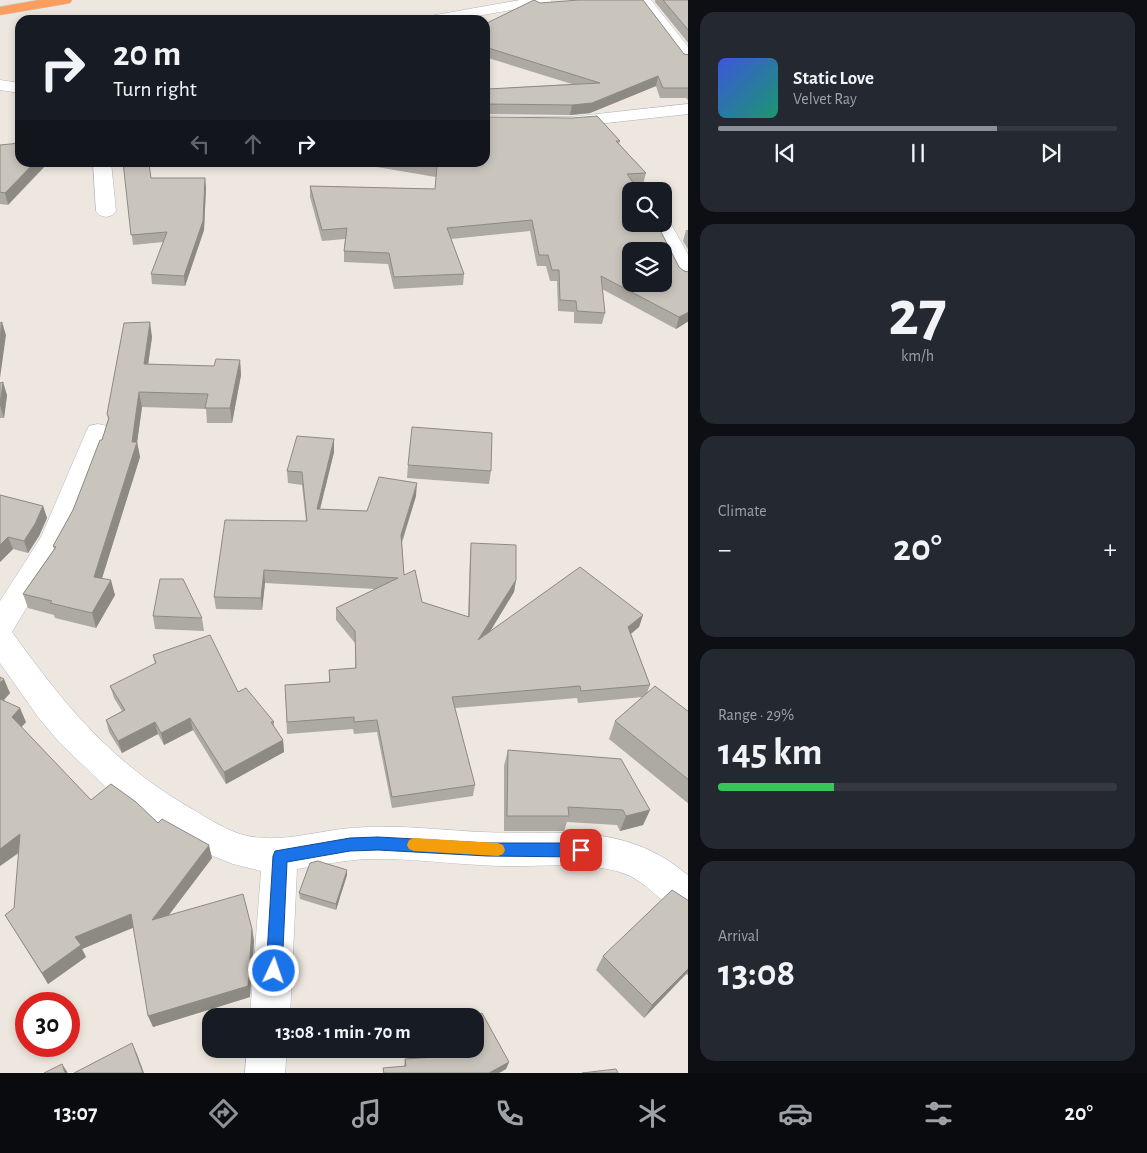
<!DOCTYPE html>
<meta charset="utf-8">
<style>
:root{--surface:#171b24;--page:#242831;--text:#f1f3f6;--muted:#9ea1a6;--line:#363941;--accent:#8c9099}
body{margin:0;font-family:"Alegreya Sans",sans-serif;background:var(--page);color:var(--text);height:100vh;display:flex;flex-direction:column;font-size:19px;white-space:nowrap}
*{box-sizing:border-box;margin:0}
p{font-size:16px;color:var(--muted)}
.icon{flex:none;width:28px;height:28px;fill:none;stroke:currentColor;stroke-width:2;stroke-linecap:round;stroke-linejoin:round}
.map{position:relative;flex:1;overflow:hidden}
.drawer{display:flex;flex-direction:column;gap:12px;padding:12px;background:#0d0f14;width:459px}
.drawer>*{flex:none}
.hud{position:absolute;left:15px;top:15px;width:475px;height:152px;border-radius:15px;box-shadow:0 2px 8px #0003;background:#171b24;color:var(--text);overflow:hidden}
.tools{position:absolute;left:622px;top:182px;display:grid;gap:10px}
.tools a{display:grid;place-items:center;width:50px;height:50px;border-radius:10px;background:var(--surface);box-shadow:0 2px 8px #0003;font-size:25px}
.speed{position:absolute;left:15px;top:992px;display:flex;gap:10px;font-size:25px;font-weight:700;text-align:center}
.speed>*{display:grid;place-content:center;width:65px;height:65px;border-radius:50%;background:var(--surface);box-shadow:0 2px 8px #0003;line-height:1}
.speed .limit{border:8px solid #d22;background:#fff;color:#111}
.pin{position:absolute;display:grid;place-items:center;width:42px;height:42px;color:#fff;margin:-21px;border-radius:10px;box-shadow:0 2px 8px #0006}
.me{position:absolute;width:55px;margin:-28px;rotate:3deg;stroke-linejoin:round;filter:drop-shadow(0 0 4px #0008)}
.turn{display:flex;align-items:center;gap:18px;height:105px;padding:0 15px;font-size:22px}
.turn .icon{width:65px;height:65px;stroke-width:2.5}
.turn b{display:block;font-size:35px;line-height:42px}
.lanes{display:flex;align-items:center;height:48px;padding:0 15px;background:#0003;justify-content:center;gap:25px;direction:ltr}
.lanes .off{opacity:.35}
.big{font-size:38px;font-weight:600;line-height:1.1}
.drawer .tile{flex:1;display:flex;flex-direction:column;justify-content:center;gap:8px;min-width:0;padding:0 18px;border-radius:15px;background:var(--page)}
.drawer .dial{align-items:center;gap:0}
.dial b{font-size:65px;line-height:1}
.song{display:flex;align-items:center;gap:15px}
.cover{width:60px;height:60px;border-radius:8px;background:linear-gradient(135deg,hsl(230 70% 55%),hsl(160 70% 35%))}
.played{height:5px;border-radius:2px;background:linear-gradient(90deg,var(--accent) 70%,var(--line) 70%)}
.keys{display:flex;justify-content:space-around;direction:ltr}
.heat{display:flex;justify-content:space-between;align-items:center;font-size:28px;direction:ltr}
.charge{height:8px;border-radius:4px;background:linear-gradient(90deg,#34c759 29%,var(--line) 0)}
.trip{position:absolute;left:202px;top:1008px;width:282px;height:50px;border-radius:15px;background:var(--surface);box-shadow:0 2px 8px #0003;font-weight:600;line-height:50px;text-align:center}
.tab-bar{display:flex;height:80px;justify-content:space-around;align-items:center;background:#090b0e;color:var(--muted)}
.tab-bar .icon{width:35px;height:35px}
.tab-bar .selected{color:var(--accent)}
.tab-bar b{font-size:22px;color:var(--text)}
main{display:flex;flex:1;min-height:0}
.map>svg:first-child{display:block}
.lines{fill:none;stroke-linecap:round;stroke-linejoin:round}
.minor-casing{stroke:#b2b6bf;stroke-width:1}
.highway-casing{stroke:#c8c8c8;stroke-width:1}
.minor{fill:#fff;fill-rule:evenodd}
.highway{fill:#fb9d5d;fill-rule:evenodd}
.wall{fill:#ada9a3}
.shaded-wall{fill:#8d8a84}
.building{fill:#c9c5bd;stroke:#8d8a84;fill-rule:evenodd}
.route{fill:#1a73e8;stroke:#114b97}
.slow{fill:#f59e0b}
</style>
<main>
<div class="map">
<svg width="689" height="1073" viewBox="0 0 689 1073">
<rect width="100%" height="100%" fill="#ede7df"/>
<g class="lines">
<!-- minor casing -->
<g class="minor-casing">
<g id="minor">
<path d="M520,0H552L550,3L545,4L455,20H423L425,17L430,16Z"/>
<path d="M637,0H651L689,48V65L683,63Z"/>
<path d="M0,80L20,83V93L0,90Z"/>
<path d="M689,104V114L570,127L485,126V116L570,117Z"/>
<path d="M93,162H111L116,211L113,215L106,217L99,215L96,211Z"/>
<path d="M664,219L668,220L671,224L689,256V283L682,281L678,277L651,224H664Z"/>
<path d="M98,424L107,426L110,432L68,539L12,632C66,707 111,762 192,809C206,817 221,827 237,833C274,846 314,831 351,828C395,824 439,830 482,832C560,836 623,820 689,876V918C663,908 648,880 620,872C582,861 541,867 502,866C458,865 413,858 369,859C345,860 321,865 297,869L290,1016H250L261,871L233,864L208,854L157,825L112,793L60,743L38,717L0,663V601L41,537L86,432L89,426Z"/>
<path d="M247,1049H287L285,1073H245Z"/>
</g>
</g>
<!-- highway casing -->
<g class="highway-casing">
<path id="highway" d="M39,0H72L70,3L65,4L0,15V7Z"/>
</g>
<!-- minor -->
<use href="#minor" class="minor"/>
<!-- highway -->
<use href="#highway" class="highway"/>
</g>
<!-- wall -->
<g class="wall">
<path d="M655,0H689V44L655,2Z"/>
<path d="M540,3L689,55V101L686,98H660L656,86L590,113L570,115L485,114V94H488V89L572,84L485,57V24Z"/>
<path d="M486,117L620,141L619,144L646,173L643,184H634L679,267L684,271L689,272V321L676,329L602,289L605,313L602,324L574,323V312L558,311L557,281H550L546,266H537L530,231L451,239L464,274L463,285L394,289L388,264L344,262V251L345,239L322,241L310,197V186L435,189L436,177L347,162H485Z"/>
<path d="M0,145L8,205L0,204Z"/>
<path d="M123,162H148L151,178L206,187L204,230L185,286L152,284L151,274L163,242L133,245Z"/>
<path d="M686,230H689V251L683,241Z"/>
<path d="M152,337L148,364L214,366L240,360L241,375L232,423H207L206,409L142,407L137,442L140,457L102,578L115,595L96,628L55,618L54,615L28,608L23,594L54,549L53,546L73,510L102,440L108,419L107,414Z"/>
<path d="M0,383L7,395L4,418H0Z"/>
<path d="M334,452L320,509L367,511L416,496L402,543L404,575L422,602L468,617L470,555L471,543L516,580L514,592L489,633L643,615L639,627L631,634L650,685L647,693L689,712V804L609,739L615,721L643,697L578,703L577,698L455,708L475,785L473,796L392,808L377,732L354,734L353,729L287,734L285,685L329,682V670L355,668V643L336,620V608L375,589L265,583L262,610L216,609L214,597L306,521L302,485L288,483L287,471Z"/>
<path d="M408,465L491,471L489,484L407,478Z"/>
<path d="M0,495L43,506L47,518L39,536L28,553L13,549L0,562Z"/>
<path d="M153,616L202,618L204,631L155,629Z"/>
<path d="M153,655L238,692L274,722V727L283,740L284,752L226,784L193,730L164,745L158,734L122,753L109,732L106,720L122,711L114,698L110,686L155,664Z"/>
<path d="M0,677L10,693L4,700L26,722L21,727L91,800L158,823L212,858L168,916L252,929L254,941L250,997L153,1027L133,927L82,949L86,957L48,984L5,915L14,908L19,853L0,866Z"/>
<path d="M508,750L650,810L643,825L620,831L617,825L567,822L564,831H504V766Z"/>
<path d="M347,875L336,910L300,899L299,893Z"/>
<path d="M687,901H689V976L686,974L644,1018L596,970L603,956Z"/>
<path d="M426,1049H476L509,1062L506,1069L499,1073H383V1068L404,1066L405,1059L430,1057Z"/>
</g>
<!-- shaded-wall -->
<g class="shaded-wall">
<path d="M658,76L656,86L590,113L570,115L572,105Z"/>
<path d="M35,162H49L8,205L5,193Z"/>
<path d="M205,178L206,187L204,230L185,286L184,276Z"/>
<path d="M689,312V321L676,329L679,317Z"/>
<path d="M2,322L6,335L0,378V338Z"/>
<path d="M150,322L152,337L146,379L144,364Z"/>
<path d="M240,360L241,375L232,423L230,408Z"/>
<path d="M3,382L7,395L4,418L0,405Z"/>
<path d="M139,392L142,407L137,443V442L140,457L98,591L94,577L132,442Z"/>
<path d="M334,439V452L317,521V509Z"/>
<path d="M417,483L416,496L400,547L401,535Z"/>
<path d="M43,506L47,518L39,536L28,553L24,541Z"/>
<path d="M8,537L13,549L0,562V545Z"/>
<path d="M264,570L265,583L262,610L261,598Z"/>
<path d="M111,580L115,595L96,628L92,613Z"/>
<path d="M516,580L514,592L477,653L478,640Z"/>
<path d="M643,615L639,627L624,639L628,627Z"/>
<path d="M4,679L10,693L0,704V683Z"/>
<path d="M20,708L26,722L18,731L12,717Z"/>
<path d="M190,718L193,730L164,745L161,733Z"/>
<path d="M155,722L158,734L122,753L118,741Z"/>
<path d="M283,740L284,752L226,784L224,772Z"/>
<path d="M650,810L643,825L620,831L626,816Z"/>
<path d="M20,834L26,847L0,866V849Z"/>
<path d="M209,845L212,858L156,932L152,920Z"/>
<path d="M347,870V875L336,910V904Z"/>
<path d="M131,914L135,927L82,949L86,957L48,984L42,973L75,937Z"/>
<path d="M252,929L254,941L250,997L153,1027L148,1016Z"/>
<path d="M689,968V971L686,974L644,1018L652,1005Z"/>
<path d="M132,1043L137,1054L144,1073H143Z"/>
<path d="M509,1062L506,1069L499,1073H489Z"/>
<path d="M62,1064L68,1073H65Z"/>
</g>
<!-- building -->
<g class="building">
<path d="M534,0L540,3L579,0H643L684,54L689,55V88H663L658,76L592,103L572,105L486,104L485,105V94H490L488,89L600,83L485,47V24Z"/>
<path d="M663,0H689V31Z"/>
<path d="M485,116L486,117L572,118L597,116L620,141H616L646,173L627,174L639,191H631V224H657L679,267L684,271L689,272V312L679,317L601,276L605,313L577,311L576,301L560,300L559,270H552L548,255H539L532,220L447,228L464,274L394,277L389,253L344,251L347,228L322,230L310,186L435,189L437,166L413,162H485ZM631,251H664V284H631Z"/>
<path d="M20,143V162H35L5,193L0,192V145Z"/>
<path d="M123,162H147V164H149L151,178H205L203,221L184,276L151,274L167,232L131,235Z"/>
<path d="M2,322L0,338V323Z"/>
<path d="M150,322L144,364L214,366L216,359L240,360L230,408H205L208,394L139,392L132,442H137L94,577L111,580L92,613L50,603L52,601L23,594L56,547L53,546L73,510L100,440H102L109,418L107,414L124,323Z"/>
<path d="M3,382L0,405V383Z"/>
<path d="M412,427L492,433L491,471L408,465Z"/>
<path d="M297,436L334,439L317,509L367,511L379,477L417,483L401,535L404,575L415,570L422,602L469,617L471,543L516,545V580L478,640L580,567L643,615L628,627L650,685L581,691L580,686L452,697L475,785L392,797L377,720L354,722V717L287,722L285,685L330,682L329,670L356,668L355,631L336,608L398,578L264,570L261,598L214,597L225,520L307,521L302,472L287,471Z"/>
<path d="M0,495L43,506L35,524L24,541L8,537L0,545Z"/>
<path d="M160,579H183L202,618L153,616Z"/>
<path d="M210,635L238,692L246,688L274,722H271L283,740L224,772L190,718L161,733L155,722L118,741L106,720L125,710L110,686L156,663L153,655Z"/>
<path d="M0,677L4,679L0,683Z"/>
<path d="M655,686L689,712V780L615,721Z"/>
<path d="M0,699L20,708L12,717L91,800L111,784L136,802L158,823L162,819L209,845L152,920L243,894L252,929L248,986L148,1016L131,914L75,937L81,945L42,973L5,915L14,908L20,834L0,849Z"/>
<path d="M508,750L621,759L650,810L626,816L623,810L568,807L569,816H507Z"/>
<path d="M318,861L347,870L336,904L299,893L310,863Z"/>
<path d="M672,890L689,901V968L652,1005L603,956Z"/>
<path d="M482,1013L509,1062L489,1073H384L383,1068L406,1066L405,1059L435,1057L431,1049H476V1016Z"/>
<path d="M132,1043L143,1073H74Z"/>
<path d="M62,1064L65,1073H44Z"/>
<path d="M616,1069L618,1073H582Z"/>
</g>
<!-- route -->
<path class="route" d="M378,837L487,843H581L586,845L589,850L586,855L581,857L487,856L378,850L350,851L287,862L282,971L280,977L274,979L269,977L266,971L273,856L275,851L350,838Z"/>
<!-- slow -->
<path class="slow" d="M414,838L498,843L503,845L505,850L503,854L498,856L414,851L409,849L407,845L409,840Z"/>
</svg>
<div class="tools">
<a><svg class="icon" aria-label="search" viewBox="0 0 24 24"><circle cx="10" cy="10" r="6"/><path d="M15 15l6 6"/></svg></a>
<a><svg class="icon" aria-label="layers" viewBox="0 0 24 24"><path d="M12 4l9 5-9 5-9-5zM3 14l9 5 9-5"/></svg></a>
</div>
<div class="speed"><div class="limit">30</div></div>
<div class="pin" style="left:581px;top:850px;background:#d93025"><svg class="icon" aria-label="arrive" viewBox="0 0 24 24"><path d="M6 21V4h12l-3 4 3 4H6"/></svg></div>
<svg class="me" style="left:274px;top:971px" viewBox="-20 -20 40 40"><circle r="17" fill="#1a73e8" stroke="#fff" stroke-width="3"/><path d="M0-11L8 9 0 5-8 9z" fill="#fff"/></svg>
<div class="trip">13:08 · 1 min · 70 m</div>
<div class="hud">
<div class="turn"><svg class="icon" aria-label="right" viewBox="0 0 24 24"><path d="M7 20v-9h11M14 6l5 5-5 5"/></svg><div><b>20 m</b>Turn right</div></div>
<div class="lanes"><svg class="icon off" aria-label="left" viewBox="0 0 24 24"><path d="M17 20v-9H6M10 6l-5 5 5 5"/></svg><svg class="icon off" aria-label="ahead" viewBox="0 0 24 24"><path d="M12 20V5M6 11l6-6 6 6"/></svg><svg class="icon" aria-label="right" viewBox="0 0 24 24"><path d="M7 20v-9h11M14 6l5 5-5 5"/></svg></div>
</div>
</div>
<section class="drawer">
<div class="tile">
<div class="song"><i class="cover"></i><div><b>Static Love</b><p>Velvet Ray</p></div></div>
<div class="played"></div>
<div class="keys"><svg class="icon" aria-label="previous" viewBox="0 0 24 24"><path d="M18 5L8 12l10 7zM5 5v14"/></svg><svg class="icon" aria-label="pause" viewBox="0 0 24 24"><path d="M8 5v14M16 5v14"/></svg><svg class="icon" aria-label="next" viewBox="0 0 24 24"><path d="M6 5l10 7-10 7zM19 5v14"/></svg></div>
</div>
<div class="tile dial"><b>27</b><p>km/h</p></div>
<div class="tile"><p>Climate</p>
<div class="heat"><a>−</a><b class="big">20°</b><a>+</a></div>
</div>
<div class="tile"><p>Range · 29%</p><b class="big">145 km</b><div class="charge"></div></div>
<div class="tile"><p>Arrival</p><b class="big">13:08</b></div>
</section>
</main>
<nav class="tab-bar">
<b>13:07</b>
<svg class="icon selected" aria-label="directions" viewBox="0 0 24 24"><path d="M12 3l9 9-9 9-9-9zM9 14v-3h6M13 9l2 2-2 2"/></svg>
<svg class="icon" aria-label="music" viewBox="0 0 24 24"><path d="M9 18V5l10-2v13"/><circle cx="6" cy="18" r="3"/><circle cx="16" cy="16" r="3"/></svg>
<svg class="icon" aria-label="phone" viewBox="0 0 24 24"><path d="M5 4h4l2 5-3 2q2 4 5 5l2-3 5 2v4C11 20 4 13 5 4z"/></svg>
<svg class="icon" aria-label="climate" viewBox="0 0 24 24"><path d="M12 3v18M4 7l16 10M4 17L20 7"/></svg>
<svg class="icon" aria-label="car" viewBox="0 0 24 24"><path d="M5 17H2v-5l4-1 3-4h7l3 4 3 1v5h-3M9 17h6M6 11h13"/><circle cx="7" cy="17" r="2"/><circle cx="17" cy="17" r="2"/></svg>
<svg class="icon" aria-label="filters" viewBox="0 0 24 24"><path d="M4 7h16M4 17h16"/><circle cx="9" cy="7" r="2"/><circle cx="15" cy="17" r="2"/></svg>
<b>20°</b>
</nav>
